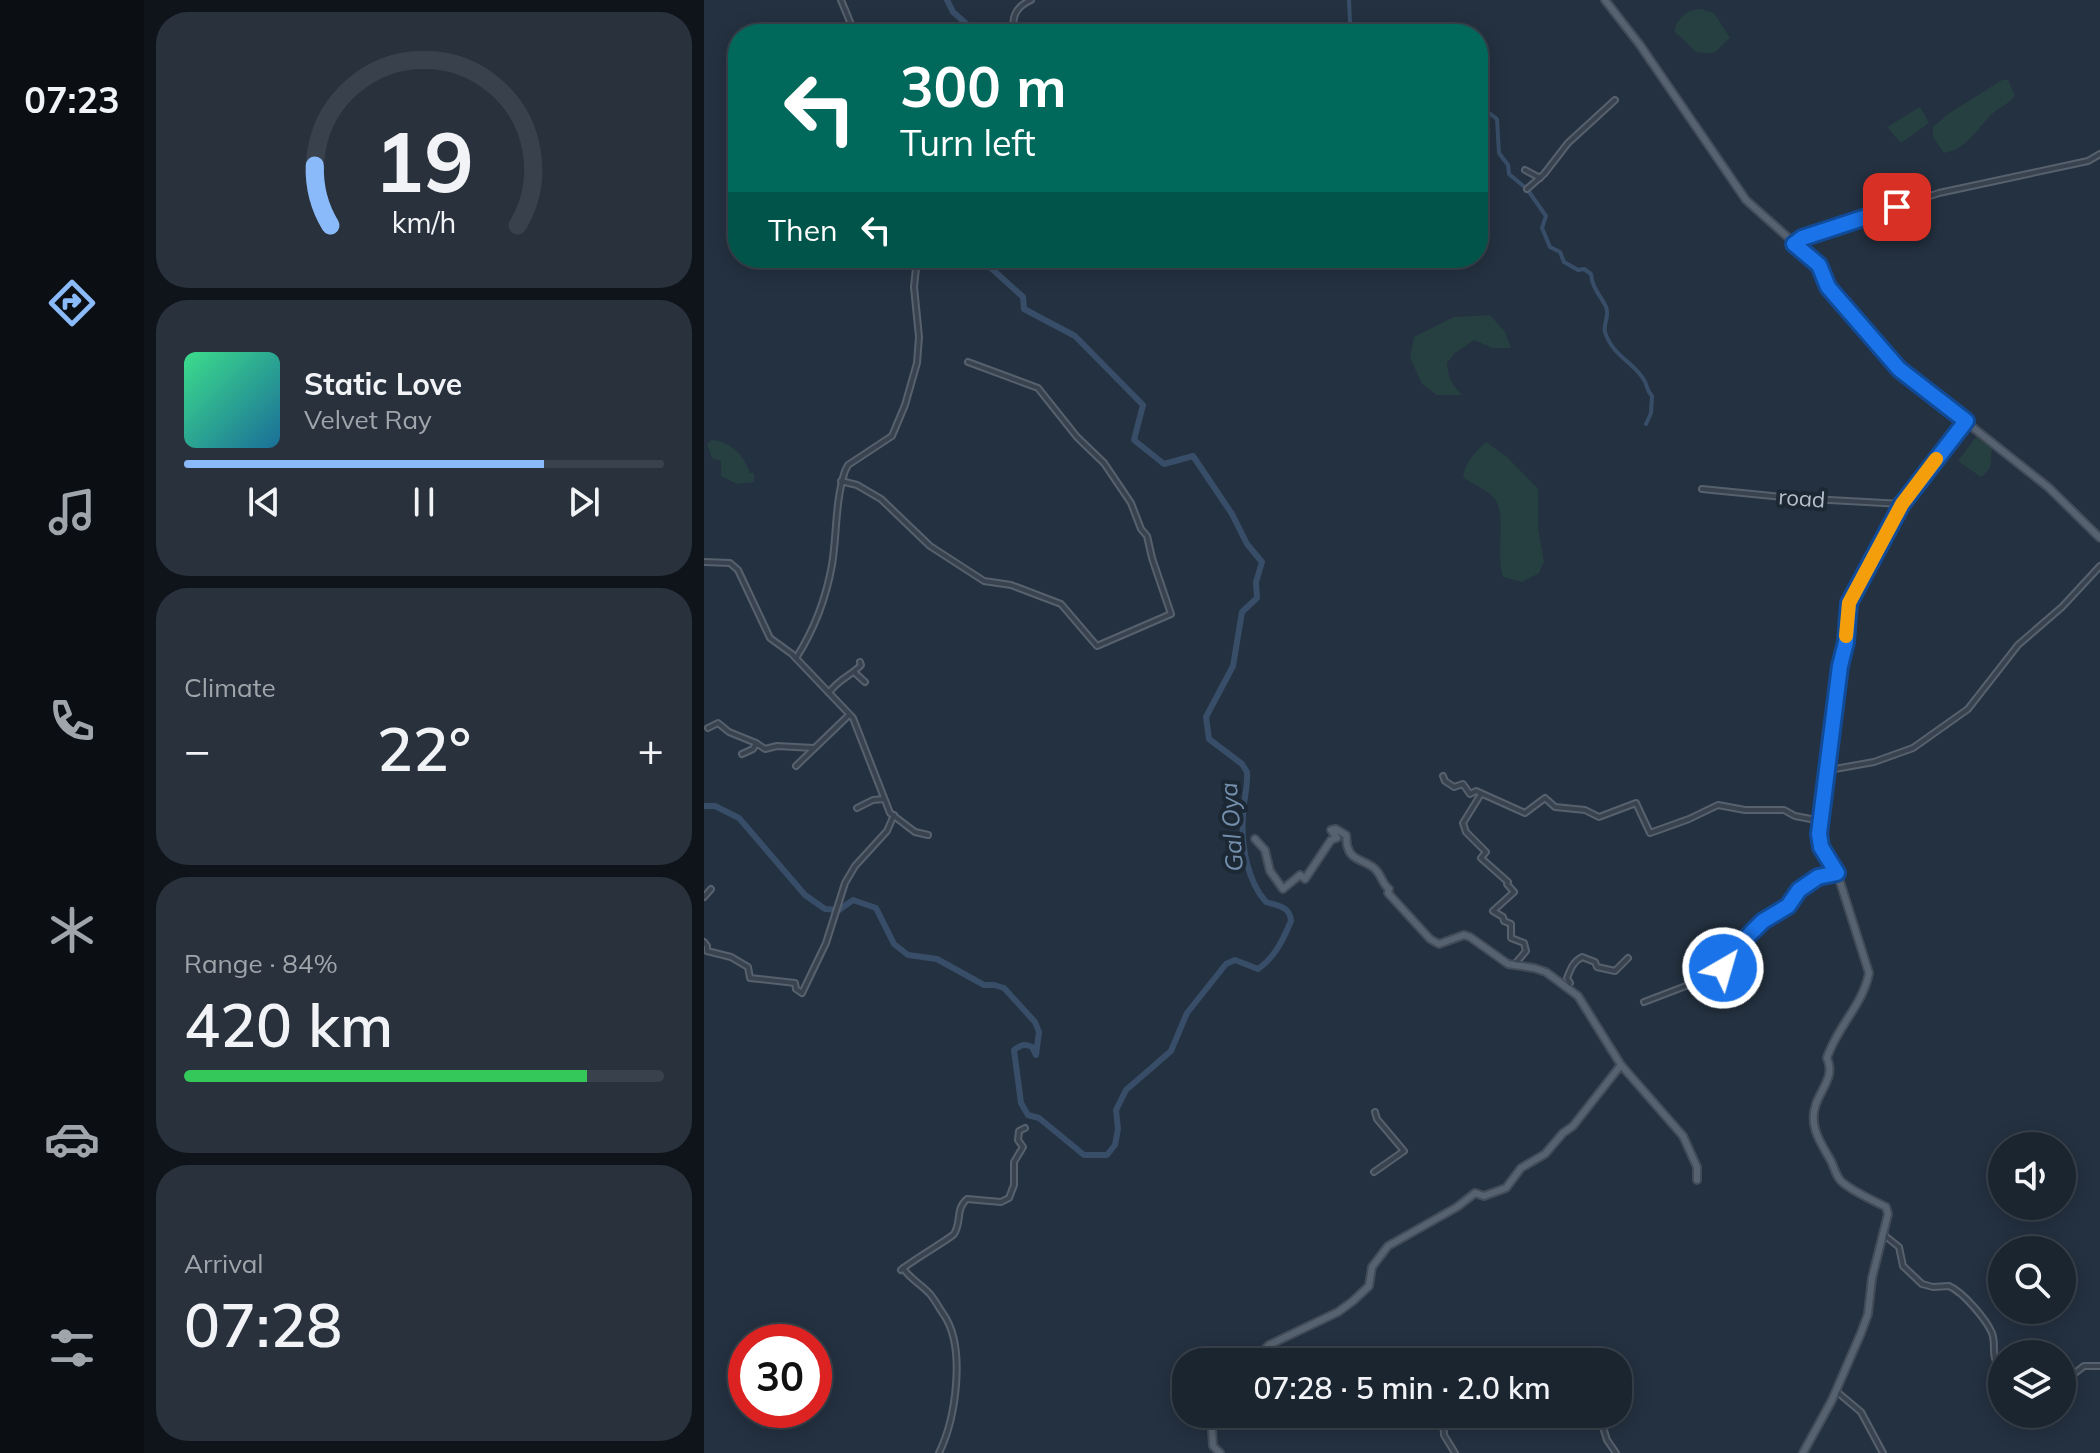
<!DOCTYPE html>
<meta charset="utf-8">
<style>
:root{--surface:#1b2530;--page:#28313c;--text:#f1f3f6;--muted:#a0a5ab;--line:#39424c;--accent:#8abafa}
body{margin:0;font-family:Mulish,sans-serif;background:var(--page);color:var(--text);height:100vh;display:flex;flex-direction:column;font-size:30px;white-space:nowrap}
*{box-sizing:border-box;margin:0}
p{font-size:26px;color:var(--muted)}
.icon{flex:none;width:44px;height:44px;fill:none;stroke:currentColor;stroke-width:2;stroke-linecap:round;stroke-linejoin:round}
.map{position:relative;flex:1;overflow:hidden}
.drawer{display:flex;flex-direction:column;gap:12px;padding:12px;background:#0f141a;width:560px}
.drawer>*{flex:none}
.top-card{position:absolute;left:24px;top:24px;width:760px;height:244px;border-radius:32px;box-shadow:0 4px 20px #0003,0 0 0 2px var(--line);background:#00695c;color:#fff;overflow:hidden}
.fabs{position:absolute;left:1284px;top:1132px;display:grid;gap:16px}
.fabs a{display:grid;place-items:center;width:88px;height:88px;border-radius:50%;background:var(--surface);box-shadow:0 4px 20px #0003,0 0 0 2px var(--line);font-size:40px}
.speed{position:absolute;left:24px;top:1324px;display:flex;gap:16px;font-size:40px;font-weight:700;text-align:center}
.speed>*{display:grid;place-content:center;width:104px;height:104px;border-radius:50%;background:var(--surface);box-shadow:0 4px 20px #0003,0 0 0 2px var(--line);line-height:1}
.speed .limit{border:12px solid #d22;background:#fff;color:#111}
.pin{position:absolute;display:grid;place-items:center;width:68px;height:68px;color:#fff;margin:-34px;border-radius:16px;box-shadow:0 4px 12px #0006}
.me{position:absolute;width:88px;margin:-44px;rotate:38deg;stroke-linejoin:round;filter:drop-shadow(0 0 6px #0008)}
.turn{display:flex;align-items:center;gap:28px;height:168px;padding:0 40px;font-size:36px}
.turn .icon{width:104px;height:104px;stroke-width:2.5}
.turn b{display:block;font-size:56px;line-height:68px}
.then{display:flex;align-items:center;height:76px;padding:0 40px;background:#0003;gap:16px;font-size:30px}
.big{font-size:60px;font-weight:600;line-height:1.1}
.drawer .card{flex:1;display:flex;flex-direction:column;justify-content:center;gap:12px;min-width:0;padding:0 28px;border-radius:32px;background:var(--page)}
.drawer .dial{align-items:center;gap:0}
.dial svg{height:208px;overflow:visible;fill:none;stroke:var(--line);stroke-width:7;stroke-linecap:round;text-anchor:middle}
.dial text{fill:var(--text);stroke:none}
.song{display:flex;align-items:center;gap:24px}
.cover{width:96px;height:96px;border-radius:12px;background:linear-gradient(135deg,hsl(150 70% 55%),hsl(200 70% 35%))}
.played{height:8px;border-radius:4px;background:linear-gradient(90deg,var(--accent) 75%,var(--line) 75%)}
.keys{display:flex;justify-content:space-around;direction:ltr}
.heat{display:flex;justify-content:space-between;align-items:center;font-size:44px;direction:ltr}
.charge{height:12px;border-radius:6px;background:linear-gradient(90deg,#34c759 84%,var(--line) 0)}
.trip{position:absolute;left:468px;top:1348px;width:460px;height:80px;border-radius:32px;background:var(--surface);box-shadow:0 4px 20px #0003,0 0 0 2px var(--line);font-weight:600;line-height:80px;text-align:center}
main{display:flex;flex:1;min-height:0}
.tab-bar{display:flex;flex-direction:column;width:144px;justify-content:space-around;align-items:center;background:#0b0f13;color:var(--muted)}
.tab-bar .icon{width:56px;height:56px}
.tab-bar .selected{color:var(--accent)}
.tab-bar b{font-size:36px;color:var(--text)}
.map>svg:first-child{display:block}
.green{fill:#263f41}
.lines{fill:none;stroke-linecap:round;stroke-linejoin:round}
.canal{stroke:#384e68;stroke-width:4}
.river{stroke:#384e68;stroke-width:6}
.minor-casing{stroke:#56616d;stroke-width:8}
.major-casing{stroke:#424c59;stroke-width:10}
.minor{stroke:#394350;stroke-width:4}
.major{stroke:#576270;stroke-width:6}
.route-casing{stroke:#114b97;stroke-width:20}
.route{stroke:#1a73e8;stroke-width:14}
.slow{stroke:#f59e0b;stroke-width:14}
.labels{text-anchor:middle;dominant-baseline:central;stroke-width:8;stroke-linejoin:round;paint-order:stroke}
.street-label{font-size:22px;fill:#b5beca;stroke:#1d2835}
.water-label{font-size:24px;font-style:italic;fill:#7490ae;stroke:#1d2835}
</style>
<main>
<nav class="tab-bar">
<b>07:23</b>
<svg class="icon selected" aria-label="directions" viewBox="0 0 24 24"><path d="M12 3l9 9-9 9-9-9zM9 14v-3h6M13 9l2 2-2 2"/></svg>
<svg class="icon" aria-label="music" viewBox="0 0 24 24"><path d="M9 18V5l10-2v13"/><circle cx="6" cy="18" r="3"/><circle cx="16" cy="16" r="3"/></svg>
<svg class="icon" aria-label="phone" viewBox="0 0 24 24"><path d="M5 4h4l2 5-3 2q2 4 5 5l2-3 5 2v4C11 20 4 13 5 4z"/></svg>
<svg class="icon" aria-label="climate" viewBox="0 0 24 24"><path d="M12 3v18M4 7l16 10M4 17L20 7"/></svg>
<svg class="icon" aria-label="car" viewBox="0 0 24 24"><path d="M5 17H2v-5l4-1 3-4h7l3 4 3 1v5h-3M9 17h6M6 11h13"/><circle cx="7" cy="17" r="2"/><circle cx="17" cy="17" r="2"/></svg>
<svg class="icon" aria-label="filters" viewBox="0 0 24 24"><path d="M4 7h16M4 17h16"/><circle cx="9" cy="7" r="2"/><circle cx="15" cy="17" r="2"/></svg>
</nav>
<section class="drawer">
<div class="card dial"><svg viewBox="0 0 100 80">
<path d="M14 69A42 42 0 1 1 86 69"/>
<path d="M14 69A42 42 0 0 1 8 46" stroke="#8abafa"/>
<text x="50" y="56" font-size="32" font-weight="700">19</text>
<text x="50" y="72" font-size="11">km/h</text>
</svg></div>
<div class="card">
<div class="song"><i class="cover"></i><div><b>Static Love</b><p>Velvet Ray</p></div></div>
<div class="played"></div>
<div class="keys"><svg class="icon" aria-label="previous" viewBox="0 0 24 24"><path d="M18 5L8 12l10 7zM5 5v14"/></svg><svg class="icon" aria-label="pause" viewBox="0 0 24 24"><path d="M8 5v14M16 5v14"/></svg><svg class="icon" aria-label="next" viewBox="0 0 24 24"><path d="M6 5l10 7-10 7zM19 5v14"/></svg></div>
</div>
<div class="card"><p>Climate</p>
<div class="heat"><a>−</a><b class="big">22°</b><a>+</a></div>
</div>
<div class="card"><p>Range · 84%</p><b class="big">420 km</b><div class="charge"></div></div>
<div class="card"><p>Arrival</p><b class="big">07:28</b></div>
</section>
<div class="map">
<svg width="1396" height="1453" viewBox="0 0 1396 1453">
<rect width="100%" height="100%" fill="#243140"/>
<!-- green -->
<g class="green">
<path d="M997,9L1010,13L1026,38C1010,51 1017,55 992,52L970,31C974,18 983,9 997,9Z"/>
<path d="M1298,80H1304L1311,96C1304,105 1293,108 1286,116C1272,131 1262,149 1240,153L1229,137V127L1244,114Z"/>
<path d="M1216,107L1225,123L1197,143L1183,127Z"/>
<path d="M786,315L801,332L807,348H788L770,340L751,353L743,363C744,377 748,385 758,395H733L718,384L706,358L710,337L750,317Z"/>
<path d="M1272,437L1288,448C1286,461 1290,468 1277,477L1254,461Z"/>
<path d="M8,440C26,441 41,456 46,473H50V482L33,484L17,476V461L8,458L3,444Z"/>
<path d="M782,442L803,457L834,489V528L840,562L835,573L818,582L799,577C791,552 803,516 791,499C783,489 769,485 759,477C762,460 771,453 782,442Z"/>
</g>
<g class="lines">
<!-- canal -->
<g class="canal">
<path d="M645,0L646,22L653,34"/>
<path d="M774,111L785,113L793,119L795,153L804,165L805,174L823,189L842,216L838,228L846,247L856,252L860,262L874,270L880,269L887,274C888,288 897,296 902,307C906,316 899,323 901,332C909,357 930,362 940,380C944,386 942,390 948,396L947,413L942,424"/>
</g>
<!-- river -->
<g class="river">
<path d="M243,0L249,12L274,34"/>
<path d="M0,806H11L35,818L101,895L121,909L135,910L149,900L172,908L190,944L204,955L233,959L280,985H290L300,988L331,1022L335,1032L332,1055L328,1047C321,1043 317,1045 310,1050L317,1103L324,1115L335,1118L380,1155H403L411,1145L414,1129L412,1110L422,1090L467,1051L483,1013L522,964L531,960L554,969C571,957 579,940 587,921C586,906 574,906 562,902C543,881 537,844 539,817C539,802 544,788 543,772L538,764L505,739L502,717L529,666L538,612L553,598L552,582L558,562L543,544L528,514L489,456L460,464L430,440L439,405L371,336L320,309L319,297L276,258"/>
</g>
<!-- minor casing -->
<g class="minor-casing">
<g id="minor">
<path d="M137,0L151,34"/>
<path d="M312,34C305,18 313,6 327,0"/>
<path d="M821,170L836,178"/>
<path d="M823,189L840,174L864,143L911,100"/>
<path d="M1092,243L1098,238L1235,193L1384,161L1396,154"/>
<path d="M137,481L153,485L177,499L226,546L280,581L307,585L357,604L393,646L467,614L448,558L443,536L437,529L427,503L400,463L373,437L334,388L264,362"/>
<path d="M998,489L1089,498L1198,504"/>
<path d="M0,562L26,563L34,570L66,638L88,654L149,718L186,813L211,832L224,835"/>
<path d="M92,658C110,630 122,598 128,565C133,534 131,501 141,471L144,465L188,436L201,405L213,363L215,337L210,287L213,258"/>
<path d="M150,672L161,682"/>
<path d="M125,693C134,679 147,676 157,665L156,662"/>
<path d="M4,728L14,723L25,732L52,743"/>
<path d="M38,754L49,749L52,743L61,749L73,746L110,748"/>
<path d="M92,766L145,715"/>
<path d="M1125,770L1170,762L1209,748L1264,709L1314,645L1358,607L1396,566"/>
<path d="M739,776L741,781L750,787L759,784L766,794L772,791L821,813L841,798L851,807L881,810L895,817L932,803L946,833L985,819L1014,805L1041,810H1080L1091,816L1117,821"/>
<path d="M777,794L759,823L762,832L782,852L777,858L804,882L803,884L810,892L789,911L799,917L800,921L807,924V938L820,943L822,951L810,965"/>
<path d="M153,808L169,800L180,799"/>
<path d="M0,897L7,889"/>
<path d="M0,942L3,946V951L27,957L44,967L46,978L91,983L92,989L98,993"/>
<path d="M863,986L866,983L863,978C867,968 869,962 878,957L891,962L893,967L911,971L924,958"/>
<path d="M98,993L122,943L141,883L151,866L183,831L190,815"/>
<path d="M940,1002L1008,976L1023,965L1056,923L1084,906L1095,890L1114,877L1133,873"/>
<path d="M670,1172L700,1151L673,1119L671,1112"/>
<path d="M1180,1235L1195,1247L1199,1266L1218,1284L1229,1287L1245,1286C1259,1292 1282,1319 1288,1333C1293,1347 1285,1357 1298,1369"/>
<path d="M199,1268C206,1279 217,1284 226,1294C231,1300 235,1308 240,1315C262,1348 252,1418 235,1453"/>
<path d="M197,1270C207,1261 247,1238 250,1234C258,1222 251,1209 263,1199L297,1202L305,1198L310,1185V1162L319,1147L314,1140L315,1131L321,1128"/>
<path d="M848,1362L856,1353L868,1362"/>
<path d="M1358,1383L1380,1366H1396"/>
<path d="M1132,1391L1157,1412L1179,1453"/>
<path d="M739,1414L740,1435L751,1453"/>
<path d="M895,1414L903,1440L912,1453"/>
</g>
</g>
<!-- major casing -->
<g class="major-casing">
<g id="major">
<path d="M901,0L936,45L1042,200L1115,265L1124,287L1163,334L1195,369L1344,487L1396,538"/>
<path d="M551,839L561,850L566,871L579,889L596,875L601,879L627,840L633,838L627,830L632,829L642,835C643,839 642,844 644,848C647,860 662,861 670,868C678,875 678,884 685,889L684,893L726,939L735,944L760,935L766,937L804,964L830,968L842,972L874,996L917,1065L979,1136L993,1167V1180"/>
<path d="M548,1362L565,1345L634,1312L649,1301L665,1286L668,1267L684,1246L753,1207L771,1193L780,1196L802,1188L817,1168L841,1154L859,1133L869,1126L917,1065"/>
<path d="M507,1414L509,1446L516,1453"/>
<path d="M1099,1453L1128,1400L1157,1333L1164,1314L1168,1278L1184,1214L1182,1207C1167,1199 1151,1193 1138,1182C1132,1177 1131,1169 1127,1161C1117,1143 1104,1126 1112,1104C1118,1087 1131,1076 1123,1058C1132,1028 1159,1005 1165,973L1132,869L1117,847L1115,834L1136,666L1142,642L1145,603L1198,504L1262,421"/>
</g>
</g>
<!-- minor -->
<use href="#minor" class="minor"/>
<!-- major -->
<use href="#major" class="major"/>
</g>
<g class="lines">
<!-- route casing -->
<g class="route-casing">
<path id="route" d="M1019,968L1045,935L1059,921L1084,906L1095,890L1114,877L1133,873L1117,847L1115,834L1136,666L1142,642L1145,603L1198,504L1262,421L1195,369L1124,287L1115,265L1090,244L1098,238L1193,207"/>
</g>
<!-- route -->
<use href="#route" class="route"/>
<!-- slow -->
<path class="slow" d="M1142,636L1145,603L1198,504L1232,459"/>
</g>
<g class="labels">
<!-- street labels -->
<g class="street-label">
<text transform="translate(1098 498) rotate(4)">road</text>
</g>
<!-- water labels -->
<g class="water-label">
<text transform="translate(527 827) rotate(-94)">Gal Oya</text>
</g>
</g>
</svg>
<div class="fabs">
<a><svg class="icon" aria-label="sound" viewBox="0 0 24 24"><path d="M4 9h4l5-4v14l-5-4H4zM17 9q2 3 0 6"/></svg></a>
<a><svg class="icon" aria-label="search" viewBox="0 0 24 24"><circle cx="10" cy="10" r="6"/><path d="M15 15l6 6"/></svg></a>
<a><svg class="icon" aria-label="layers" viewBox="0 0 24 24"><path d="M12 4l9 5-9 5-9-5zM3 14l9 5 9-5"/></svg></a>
</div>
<div class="speed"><div class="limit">30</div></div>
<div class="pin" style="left:1193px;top:207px;background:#d93025"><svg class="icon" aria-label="arrive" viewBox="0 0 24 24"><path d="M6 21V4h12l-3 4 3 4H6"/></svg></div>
<svg class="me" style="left:1019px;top:968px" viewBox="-20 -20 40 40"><circle r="17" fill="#1a73e8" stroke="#fff" stroke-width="3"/><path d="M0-11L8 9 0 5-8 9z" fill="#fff"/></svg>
<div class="trip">07:28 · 5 min · 2.0 km</div>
<div class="top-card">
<div class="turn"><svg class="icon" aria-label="left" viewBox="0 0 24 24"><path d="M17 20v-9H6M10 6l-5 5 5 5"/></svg><div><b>300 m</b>Turn left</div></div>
<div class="then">Then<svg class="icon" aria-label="left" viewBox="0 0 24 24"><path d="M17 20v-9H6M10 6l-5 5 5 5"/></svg></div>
</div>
</div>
</main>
